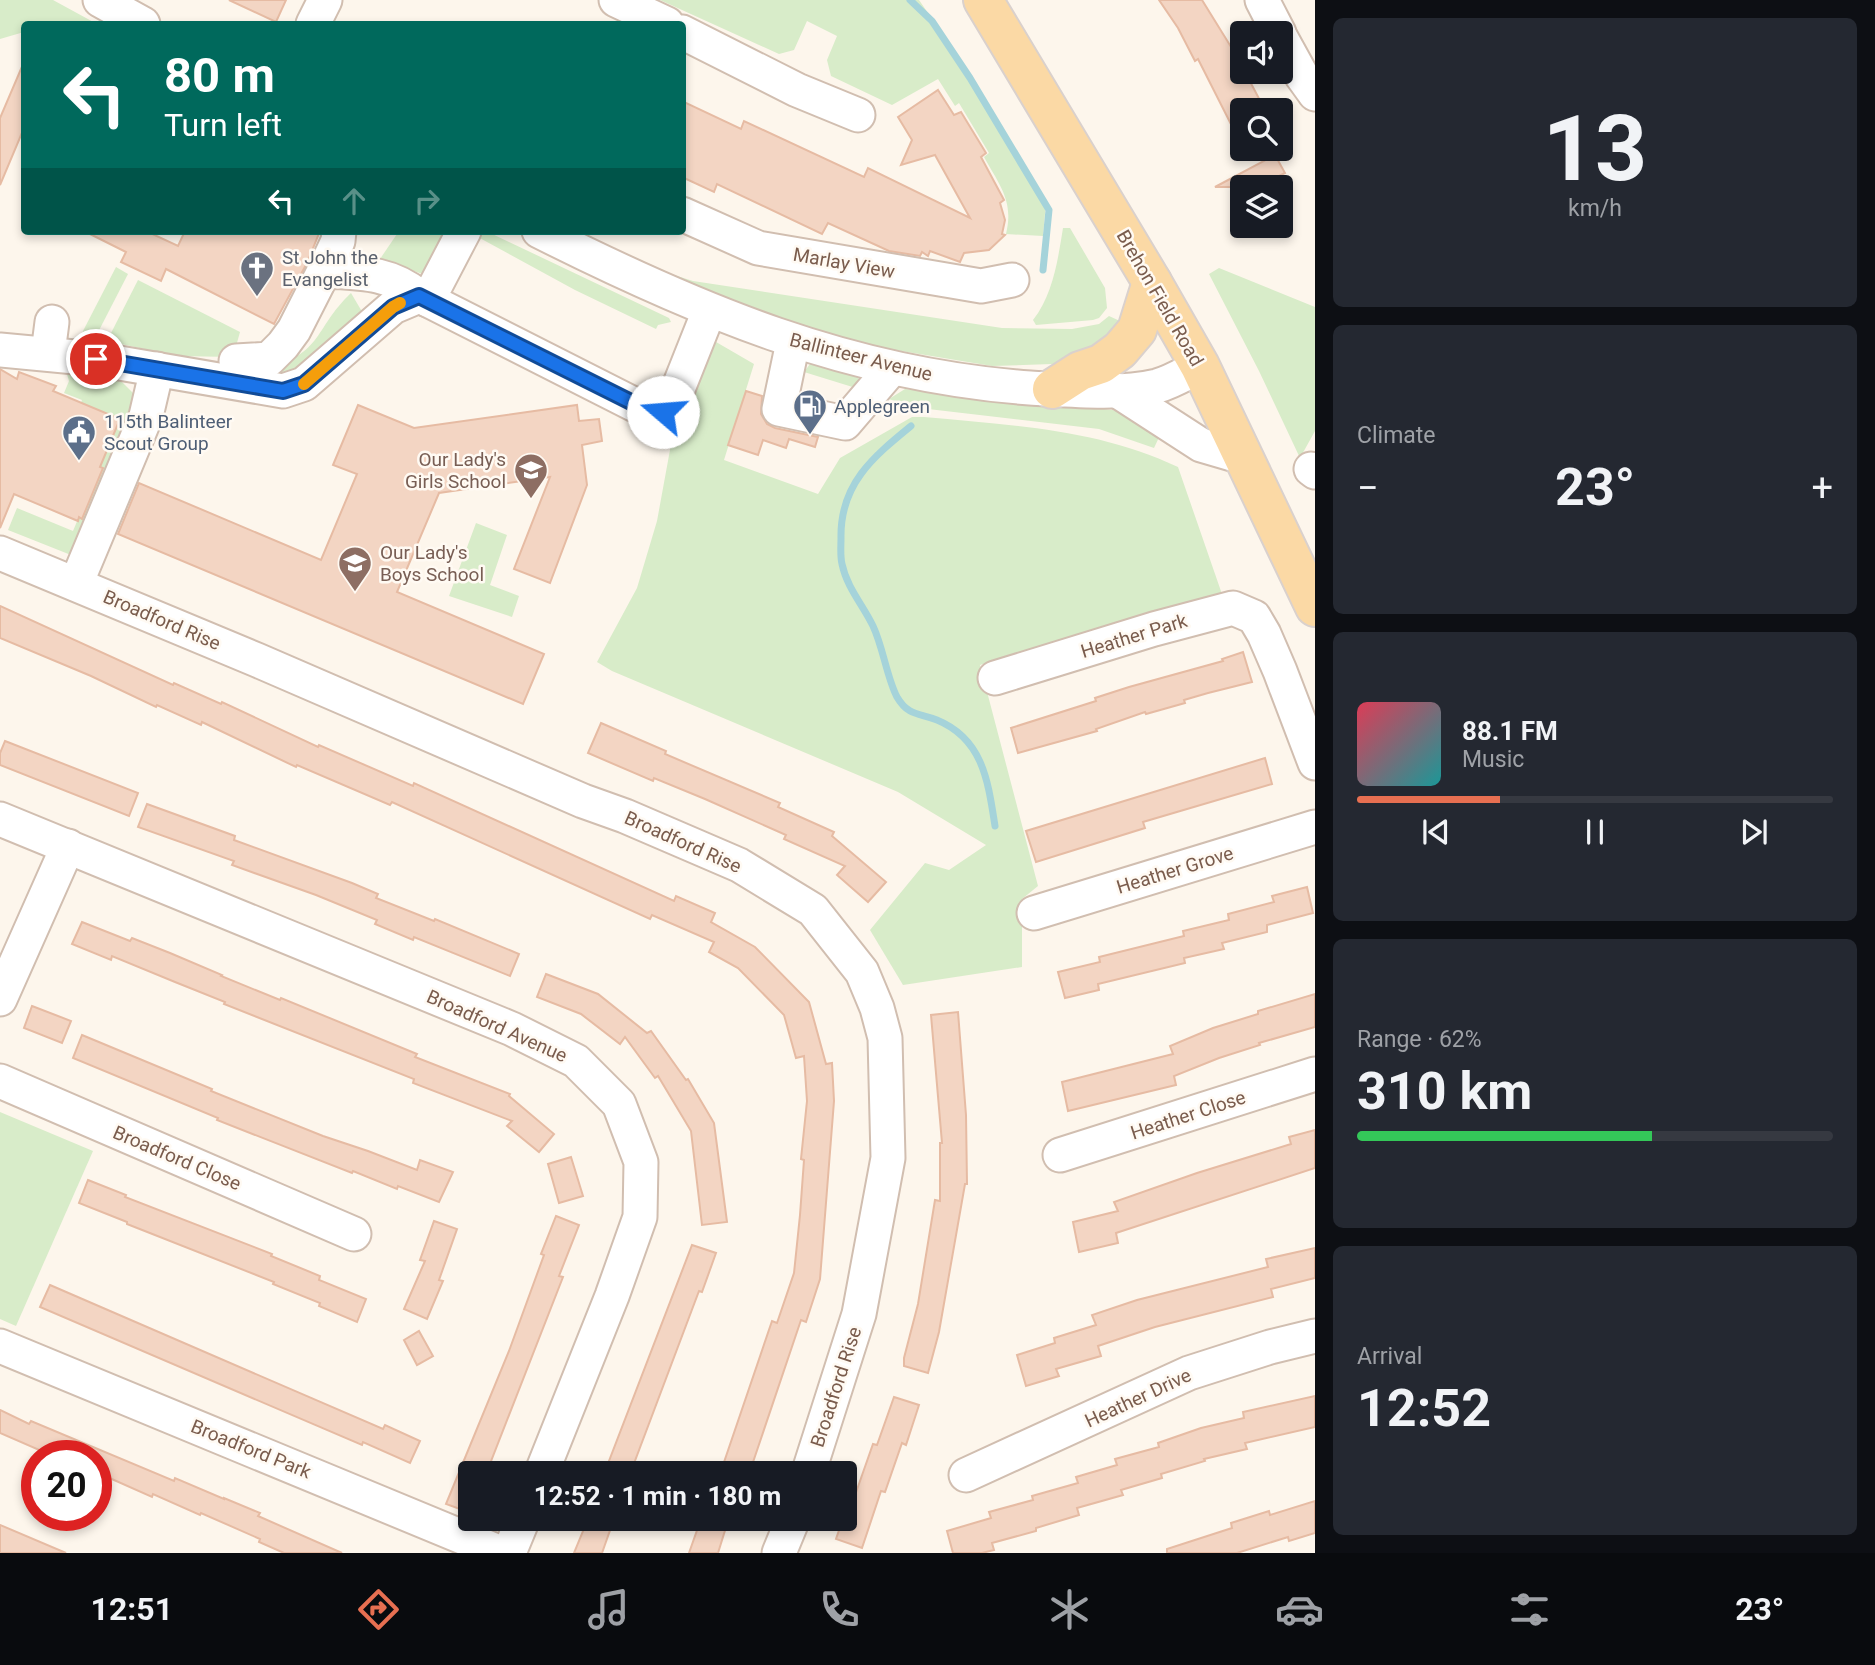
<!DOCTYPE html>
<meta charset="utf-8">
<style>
:root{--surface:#171b24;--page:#242831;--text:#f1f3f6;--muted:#9ea1a6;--line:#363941;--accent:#e76f51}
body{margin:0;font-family:Roboto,sans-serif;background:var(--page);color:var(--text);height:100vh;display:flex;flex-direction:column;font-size:26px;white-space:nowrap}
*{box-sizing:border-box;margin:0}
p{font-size:23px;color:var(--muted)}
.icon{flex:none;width:38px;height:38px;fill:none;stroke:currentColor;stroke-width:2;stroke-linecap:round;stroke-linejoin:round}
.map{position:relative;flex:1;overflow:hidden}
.sheet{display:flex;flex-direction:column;gap:18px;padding:18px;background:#0d0f14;width:560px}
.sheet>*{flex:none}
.guide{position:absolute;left:21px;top:21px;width:665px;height:214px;border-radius:7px;box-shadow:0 4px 10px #0003;background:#00695c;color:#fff;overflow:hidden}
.fabs{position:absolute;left:1230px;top:21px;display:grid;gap:14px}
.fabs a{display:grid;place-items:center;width:63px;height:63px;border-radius:7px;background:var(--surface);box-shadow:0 4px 10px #0003;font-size:35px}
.speed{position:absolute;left:21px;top:1440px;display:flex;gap:14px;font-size:35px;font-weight:700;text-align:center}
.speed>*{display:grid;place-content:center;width:91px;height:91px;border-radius:50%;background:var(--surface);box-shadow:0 4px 10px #0003;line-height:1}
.speed .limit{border:10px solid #d22;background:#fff;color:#111}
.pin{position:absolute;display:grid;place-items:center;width:60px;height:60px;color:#fff;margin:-30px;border:4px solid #fff;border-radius:50%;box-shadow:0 2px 7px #0007}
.me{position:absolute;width:77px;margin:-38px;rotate:288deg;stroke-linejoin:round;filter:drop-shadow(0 0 5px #0008)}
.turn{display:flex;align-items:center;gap:24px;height:147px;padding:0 28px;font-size:32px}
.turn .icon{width:91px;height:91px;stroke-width:2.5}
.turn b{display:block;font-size:49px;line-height:60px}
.lanes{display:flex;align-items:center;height:66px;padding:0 28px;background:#0003;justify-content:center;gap:35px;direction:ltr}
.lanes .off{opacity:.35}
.big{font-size:52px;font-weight:700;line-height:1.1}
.sheet .card{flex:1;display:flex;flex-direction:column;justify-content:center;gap:10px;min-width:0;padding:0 24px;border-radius:10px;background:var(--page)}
.sheet .dial{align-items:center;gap:0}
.dial b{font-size:91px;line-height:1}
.song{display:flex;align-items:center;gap:21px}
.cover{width:84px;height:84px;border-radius:10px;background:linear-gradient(135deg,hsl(350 70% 55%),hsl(180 70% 35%))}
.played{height:7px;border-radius:4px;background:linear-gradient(90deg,var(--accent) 30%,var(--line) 30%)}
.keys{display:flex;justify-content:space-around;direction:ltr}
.heat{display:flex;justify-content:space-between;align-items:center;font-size:38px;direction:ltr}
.charge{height:10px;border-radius:5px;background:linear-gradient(90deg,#34c759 62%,var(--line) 0)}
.trip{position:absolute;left:458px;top:1461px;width:399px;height:70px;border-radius:7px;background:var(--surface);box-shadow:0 4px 10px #0003;font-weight:700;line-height:70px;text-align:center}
.tabs{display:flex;height:112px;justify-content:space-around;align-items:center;background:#090b0e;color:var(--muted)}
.tabs .icon{width:49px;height:49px}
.tabs .active{color:var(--accent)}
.tabs b{font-size:32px;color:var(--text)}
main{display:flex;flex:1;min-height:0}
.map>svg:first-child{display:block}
.green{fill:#d8ecc9}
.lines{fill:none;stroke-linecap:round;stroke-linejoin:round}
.stream{stroke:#a5d3da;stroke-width:7}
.building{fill:#f3d5c3;stroke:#e6bba3;stroke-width:2}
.minor-casing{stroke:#d1beb0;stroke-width:37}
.major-casing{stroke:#dad1cd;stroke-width:42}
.minor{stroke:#fff;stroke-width:33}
.major{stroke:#fbd9a5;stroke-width:38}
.route-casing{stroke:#114b97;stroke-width:18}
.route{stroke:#1a73e8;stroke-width:12}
.slow{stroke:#f59e0b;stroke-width:12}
.labels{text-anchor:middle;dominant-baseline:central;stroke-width:5;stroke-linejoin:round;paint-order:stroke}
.worship-label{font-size:19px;fill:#5b616d;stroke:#fffaf3;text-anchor:start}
.street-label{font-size:19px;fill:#7a5c4d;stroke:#fffaf3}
.service-label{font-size:19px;fill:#4e5e75;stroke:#fffaf3;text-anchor:start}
.education-label{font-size:19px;fill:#785e54;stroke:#fffaf3;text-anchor:end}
</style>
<main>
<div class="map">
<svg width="1315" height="1553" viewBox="0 0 1315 1553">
<rect width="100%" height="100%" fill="#fdf6ec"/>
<!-- green -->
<g class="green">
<path d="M0,0H53L97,24H24V32L0,39Z"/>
<path d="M660,0H919L966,68L1046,202L1043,236L1006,234C1014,201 1000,186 984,157L989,153L959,103L955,106L938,79L892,105L831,76L827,60L837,36L807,21L794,50L779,54Z"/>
<path d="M1063,228H1070L1105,288L1107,308L1099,318L1093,320L1036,325L1033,320C1053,295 1058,259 1063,228Z"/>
<path d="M399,231H453L428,276L380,259Z"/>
<path d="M486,231L669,318L671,322L658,325L656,329L575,290L476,236Z"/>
<path d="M612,247L674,275L693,281L1002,328L1072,329L1099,324L1109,316L1120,321L1124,326L1075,361L1052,364L992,366L871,346L794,325L718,297Z"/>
<path d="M116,267L128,274L93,342L82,336L83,331Z"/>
<path d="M1219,268L1315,307V431L1300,458L1259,371L1209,274Z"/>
<path d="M138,280L240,332L233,357L177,356L107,341Z"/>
<path d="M351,293L364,315L287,378L258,369C324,357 312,330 351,293Z"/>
<path d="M704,335L754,364L724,460L818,494L840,458L912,417H924C1010,425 1099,429 1178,467L1223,597L1032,655L1018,652L980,665L1038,886L1022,899V967L903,985L870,930L925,863L949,870L986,845L898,792L612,671L597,662L637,588L657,521L672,439Z"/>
<path d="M810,364L857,377L861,381L859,389L804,372Z"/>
<path d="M66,371L114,374L134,394L137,403L76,557L8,530L17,508L73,531L119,421L80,405L82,400L64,393L69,381Z"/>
<path d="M905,389L1113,410L1162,431L1154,448L1099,429L911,407L889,399Z"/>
<path d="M476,523L507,535L490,585L519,596L512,617L449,596Z"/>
<path d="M0,1112L93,1151L16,1326L0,1319Z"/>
</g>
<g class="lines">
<!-- stream -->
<g class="stream">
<path d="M910,0L932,21L970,78L1049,210L1043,270"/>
<path d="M911,426C873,457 840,484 841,538C841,546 840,556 842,564C847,588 863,605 873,626C883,647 887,678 897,697C908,716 919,713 937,720C983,739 988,781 995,826"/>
</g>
</g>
<!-- building -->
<g class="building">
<path d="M229,0H286L276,22Z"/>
<path d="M1159,0H1202L1241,63L1242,72H1245L1265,110H1242V146L1198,59L1195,61L1178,28Z"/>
<path d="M24,62V128L0,185V118Z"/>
<path d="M938,90L954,115L961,112L986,153L981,157L1004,200L1000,203L1005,220L1002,234L1005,235L989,250L964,253L960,262L930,251L928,256L922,252L920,256L889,251L828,223L822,234L717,184L714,192L682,177V101L741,129L744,121L864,177L868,168L970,218L935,155L901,165L912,140L898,117Z"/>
<path d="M1275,155L1285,173L1277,177L1282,187H1215Z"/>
<path d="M84,231H146L178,246L185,231H320L307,263L274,324L166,269L161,281L121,262L126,252Z"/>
<path d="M0,369L17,379L19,372L56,386L53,391L120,419L100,467L103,468L82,519L79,517L78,521L14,494L0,528Z"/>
<path d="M746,391L762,396L761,414L767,424L775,428L818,437L815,447L789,439L786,448L763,440L758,455L728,445Z"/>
<path d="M358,405L414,428L577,405L579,421L599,419L602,441L582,445L587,485L550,583L514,569L550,477L439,493L397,592L544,654L523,704L118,534L139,483L321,560L357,474L333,465Z"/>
<path d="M0,606L173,685L174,683L221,704L222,702L318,747L319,745L413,786L414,783L674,901L676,896L715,913L711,922L755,947L809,1002L826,1064L832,1063L834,1101L820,1279L806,1322L801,1320L749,1474H720L772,1321L777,1323L794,1273L800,1215L804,1160L801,1159L807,1101L804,1056L796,1058L784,1015L738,968L709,952L714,942L652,915L650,919L392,802L390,805L297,765L296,767L202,722L201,725L157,705L156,707L91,676L0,638Z"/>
<path d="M1243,652L1252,682L1208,693L1184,700L1185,703L1146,714L1145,712L1096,729L1097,731L1018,753L1011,728L1096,701L1095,698L1129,687L1223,661L1222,659Z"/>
<path d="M601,723L666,751L665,754L780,803L778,807L834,832L832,836L886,882L868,902L837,875L845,866L784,839L786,835L705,799L654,778L653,781L588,753Z"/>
<path d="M5,741L138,793L129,816L0,765V753Z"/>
<path d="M1265,758L1272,784L1143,822L1145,828L1036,862L1026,831Z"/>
<path d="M147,804L235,836L234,840L352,883L378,894L376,898L434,921L435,919L519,954L510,976L414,937L413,940L375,924L377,920L316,895L232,865L234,861L138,827Z"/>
<path d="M1307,887L1313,913L1267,925V932L1222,943L1224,949L1184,958L1185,963L1098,984L1099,990L1065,998L1058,972L1100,962L1099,957L1184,936L1183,931L1229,920L1228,914L1274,902L1272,896Z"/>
<path d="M82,922L130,941L132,938L170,953L222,975L221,976L280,1000L281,998L417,1054L415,1057L510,1094L509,1096L554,1134L539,1152L507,1126L512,1121L413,1083L414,1079L224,1004L225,1002L175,982L112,956L111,960L72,944Z"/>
<path d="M546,974L598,994L647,1033L651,1031L686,1080L688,1079L714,1123L727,1222L702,1225L691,1131L658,1076L655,1078L625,1037L620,1044L581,1014L537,997Z"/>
<path d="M1315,994V1027L1259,1043L1260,1045L1219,1058L1174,1076L1176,1085L1068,1111L1062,1082L1173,1054L1170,1046L1213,1028L1258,1014V1011Z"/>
<path d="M32,1006L71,1021L62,1043L24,1028Z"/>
<path d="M958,1012L966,1115L967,1184H965L939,1332L928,1373L904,1366V1358L918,1304L935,1200L940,1201V1143H942L931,1015Z"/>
<path d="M82,1035L212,1089L211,1091L323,1136L368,1151L417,1170L420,1160L453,1172L439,1202L398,1186L397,1189L353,1171L352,1173L217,1120L218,1118L73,1058Z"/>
<path d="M1315,1130V1168L1116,1233L1118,1243L1079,1252L1073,1222L1118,1211L1114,1202L1197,1173L1291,1144L1289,1137Z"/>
<path d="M571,1157L583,1196L559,1203L548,1164Z"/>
<path d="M88,1180L126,1195L125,1197L272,1254L271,1256L320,1276L319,1280L366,1299L357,1322L319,1306L320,1303L273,1284L274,1282L127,1224V1222L79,1203Z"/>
<path d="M556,1216L579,1225L559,1276L563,1277L486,1474H471V1513L446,1504L509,1351L544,1255L541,1254Z"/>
<path d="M434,1221L457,1229L439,1280L443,1281L427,1319L404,1309L425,1261L420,1260Z"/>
<path d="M692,1245L716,1253L702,1292L699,1291L630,1474H604Z"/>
<path d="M1315,1248V1278L1271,1289L1273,1297L1155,1327L1098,1346L1101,1356L1056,1369L1059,1376L1026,1386L1017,1355L1055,1343L1054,1338L1096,1325L1092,1315L1137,1300L1268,1267L1266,1259Z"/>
<path d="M50,1285L383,1429L385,1425L420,1441L410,1463L363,1442L362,1445L40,1307Z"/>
<path d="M419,1331L433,1356L417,1365L404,1340Z"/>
<path d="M1315,1396V1427L1245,1443L1247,1449L1204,1459L1205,1461L1161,1474L1162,1478L1121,1490L1123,1495L1077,1508L1079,1515L1036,1528V1531L992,1543L994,1550L982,1553H953L947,1531L991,1518L989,1512L1033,1500L1032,1496L1078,1483L1076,1477L1117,1465L1115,1459L1159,1447L1158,1443L1201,1428L1244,1418L1243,1412Z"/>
<path d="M894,1397L919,1405L906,1445L902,1443L885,1492L881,1491L862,1548L836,1539L843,1519H845L850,1499L853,1501L873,1444L877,1445Z"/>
<path d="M0,1410L29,1424L31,1421L174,1481L175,1478L224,1499V1498L260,1513L258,1516L342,1553H284L259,1542L260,1539L201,1513L200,1515L153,1494L152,1497L96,1472V1456H53L0,1433Z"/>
<path d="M1315,1501V1533L1289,1541L1288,1537L1237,1553H1167V1549L1232,1528L1231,1523L1269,1511L1270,1515Z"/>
<path d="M588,1519H614L602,1553H574Z"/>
<path d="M701,1519H713L727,1524L718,1553H689Z"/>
<path d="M0,1525L66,1553H0Z"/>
</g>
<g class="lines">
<!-- minor casing -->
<g class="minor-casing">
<g id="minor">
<path d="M100,0L143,24"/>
<path d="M616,0L667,24"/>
<path d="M1262,0L1279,33"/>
<path d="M313,24L325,0"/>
<path d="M682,32L797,90L858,115"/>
<path d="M1281,38L1302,76L1315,94"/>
<path d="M682,214L758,248L981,286L1012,280"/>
<path d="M464,231L428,300L649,412L663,413L674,399L709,311"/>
<path d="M539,231C698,311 850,375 1030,388C1069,390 1119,395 1157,386C1172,382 1186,373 1200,366"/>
<path d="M324,271L338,241L339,231"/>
<path d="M793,342L779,409L845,423L892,368"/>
<path d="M0,350L96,359L283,391L304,384L393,307L419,296L428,300"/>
<path d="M48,353L52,322"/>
<path d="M236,361L269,359L283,345L294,330L324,271C361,273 389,272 419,296"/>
<path d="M1116,390L1201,445L1242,457"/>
<path d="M1311,469L1315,472"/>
<path d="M0,553L257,660L583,801L625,816L739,865L813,910L862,972L877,1008L885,1038L888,1158L859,1314L808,1474"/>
<path d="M76,584L146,416L157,369"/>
<path d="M995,678L1154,629L1233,608L1254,617L1264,634L1280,671L1315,763"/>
<path d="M0,819L512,1029L576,1061L619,1104L641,1162L640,1217L612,1296L541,1474"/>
<path d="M1034,913L1315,827"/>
<path d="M0,999L68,846"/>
<path d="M0,1081L354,1234"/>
<path d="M1060,1155L1315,1074"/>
<path d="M0,1346L501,1553"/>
<path d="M966,1475L1189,1373L1270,1347L1315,1336"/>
<path d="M509,1553L523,1519"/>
<path d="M779,1553L793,1519"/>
</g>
</g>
<!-- major casing -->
<g class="major-casing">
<g id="major">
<path d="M983,0L1152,282L1200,366L1315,607"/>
<path d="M1052,389L1080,371L1101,364L1120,350L1137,330L1152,282"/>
</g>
</g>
<!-- minor -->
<use href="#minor" class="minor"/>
<!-- major -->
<use href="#major" class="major"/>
</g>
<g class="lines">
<!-- route casing -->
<g class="route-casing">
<path id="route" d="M96,359L283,391L304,384L393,307L419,296L649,411L663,412"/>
</g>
<!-- route -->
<use href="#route" class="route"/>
<!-- slow -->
<path class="slow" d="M304,384L393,307L400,303"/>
</g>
<!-- icons -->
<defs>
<g id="church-pin" transform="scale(1.75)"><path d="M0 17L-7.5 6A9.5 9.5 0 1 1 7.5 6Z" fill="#6b7280" stroke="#fffaf3"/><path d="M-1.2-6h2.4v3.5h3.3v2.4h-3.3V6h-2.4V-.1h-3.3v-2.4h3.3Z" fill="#fff"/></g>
<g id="fuel-pin" transform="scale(1.75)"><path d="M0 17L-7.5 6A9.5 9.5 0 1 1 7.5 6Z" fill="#5c6f8a" stroke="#fffaf3"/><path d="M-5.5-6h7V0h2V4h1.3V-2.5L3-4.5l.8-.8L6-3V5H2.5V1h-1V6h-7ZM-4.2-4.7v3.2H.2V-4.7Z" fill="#fff"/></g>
<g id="civic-pin" transform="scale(1.75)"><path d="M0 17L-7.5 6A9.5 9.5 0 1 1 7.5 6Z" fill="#5c6f8a" stroke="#fffaf3"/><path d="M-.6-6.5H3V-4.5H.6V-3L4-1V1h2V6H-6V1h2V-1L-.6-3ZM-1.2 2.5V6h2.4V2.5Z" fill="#fff"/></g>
<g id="school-pin" transform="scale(1.75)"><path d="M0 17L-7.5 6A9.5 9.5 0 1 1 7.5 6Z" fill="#8d6e63" stroke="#fffaf3"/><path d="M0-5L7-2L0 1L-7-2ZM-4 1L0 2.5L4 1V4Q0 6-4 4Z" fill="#fff"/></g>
</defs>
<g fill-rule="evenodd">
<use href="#church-pin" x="257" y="268"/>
<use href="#fuel-pin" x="810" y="406"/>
<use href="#civic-pin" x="79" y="432"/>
<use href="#school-pin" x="531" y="470"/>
<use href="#school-pin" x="355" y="563"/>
</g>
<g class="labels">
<!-- worship labels -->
<g class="worship-label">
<text x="282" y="257">St John the<tspan x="282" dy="22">Evangelist</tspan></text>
</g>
<!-- street labels -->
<g class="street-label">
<text transform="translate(844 263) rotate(10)">Marlay View</text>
<text transform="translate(1160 298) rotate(60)">Brehon Field Road</text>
<text transform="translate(861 357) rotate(14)">Ballinteer Avenue</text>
<text transform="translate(162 620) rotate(23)">Broadford Rise</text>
<text transform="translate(1134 636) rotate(-17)">Heather Park</text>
<text transform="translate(683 842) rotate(24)">Broadford Rise</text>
<text transform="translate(1175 870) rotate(-17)">Heather Grove</text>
<text transform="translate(497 1026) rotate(24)">Broadford Avenue</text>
<text transform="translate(1188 1115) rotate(-18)">Heather Close</text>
<text transform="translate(177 1158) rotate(23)">Broadford Close</text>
<text transform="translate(836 1387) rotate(-72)">Broadford Rise</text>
<text transform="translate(1138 1398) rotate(-25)">Heather Drive</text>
<text transform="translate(251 1449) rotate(22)">Broadford Park</text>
</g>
<!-- service labels -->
<g class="service-label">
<text x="834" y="406">Applegreen</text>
<text x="104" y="421">115th Balinteer<tspan x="104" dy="22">Scout Group</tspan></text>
</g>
<!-- education labels -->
<g class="education-label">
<text x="506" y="459">Our Lady's<tspan x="506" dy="22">Girls School</tspan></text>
<text x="380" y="552" text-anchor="start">Our Lady's<tspan x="380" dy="22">Boys School</tspan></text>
</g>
</g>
</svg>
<div class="fabs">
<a><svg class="icon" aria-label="sound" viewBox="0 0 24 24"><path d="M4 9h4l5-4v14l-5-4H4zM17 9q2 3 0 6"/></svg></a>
<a><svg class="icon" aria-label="search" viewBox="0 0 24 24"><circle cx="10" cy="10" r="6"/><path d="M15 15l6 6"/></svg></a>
<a><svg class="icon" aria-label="layers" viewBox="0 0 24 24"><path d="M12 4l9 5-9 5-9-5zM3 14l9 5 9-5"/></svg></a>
</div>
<div class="speed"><div class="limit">20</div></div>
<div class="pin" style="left:96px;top:359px;background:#d93025"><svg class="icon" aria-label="arrive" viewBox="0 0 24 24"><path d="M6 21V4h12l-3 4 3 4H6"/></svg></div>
<svg class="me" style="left:663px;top:412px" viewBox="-20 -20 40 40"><circle r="19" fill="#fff"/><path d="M0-13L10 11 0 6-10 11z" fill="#1a73e8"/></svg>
<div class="trip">12:52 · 1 min · 180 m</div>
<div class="guide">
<div class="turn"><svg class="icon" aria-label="left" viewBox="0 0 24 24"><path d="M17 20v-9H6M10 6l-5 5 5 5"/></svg><div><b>80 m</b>Turn left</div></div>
<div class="lanes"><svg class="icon" aria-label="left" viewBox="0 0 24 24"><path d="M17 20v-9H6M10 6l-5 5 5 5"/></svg><svg class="icon off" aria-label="ahead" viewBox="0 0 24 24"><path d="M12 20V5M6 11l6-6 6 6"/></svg><svg class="icon off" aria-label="right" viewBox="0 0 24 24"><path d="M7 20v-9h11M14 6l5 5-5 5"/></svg></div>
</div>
</div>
<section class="sheet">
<div class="card dial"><b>13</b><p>km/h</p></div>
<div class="card"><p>Climate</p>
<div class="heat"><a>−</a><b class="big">23°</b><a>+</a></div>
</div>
<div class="card">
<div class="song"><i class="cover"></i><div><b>88.1 FM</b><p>Music</p></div></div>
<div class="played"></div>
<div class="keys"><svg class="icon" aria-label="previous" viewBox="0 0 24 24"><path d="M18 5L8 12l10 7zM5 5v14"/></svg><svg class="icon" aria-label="pause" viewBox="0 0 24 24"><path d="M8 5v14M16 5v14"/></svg><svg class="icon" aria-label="next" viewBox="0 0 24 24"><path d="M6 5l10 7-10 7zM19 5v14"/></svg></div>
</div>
<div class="card"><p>Range · 62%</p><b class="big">310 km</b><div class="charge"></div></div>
<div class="card"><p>Arrival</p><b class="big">12:52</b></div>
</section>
</main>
<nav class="tabs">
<b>12:51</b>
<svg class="icon active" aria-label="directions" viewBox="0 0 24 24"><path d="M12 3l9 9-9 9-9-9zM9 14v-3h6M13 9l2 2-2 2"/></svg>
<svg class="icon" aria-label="music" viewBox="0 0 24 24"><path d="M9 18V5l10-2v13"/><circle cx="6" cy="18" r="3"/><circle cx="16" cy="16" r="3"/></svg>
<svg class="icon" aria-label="phone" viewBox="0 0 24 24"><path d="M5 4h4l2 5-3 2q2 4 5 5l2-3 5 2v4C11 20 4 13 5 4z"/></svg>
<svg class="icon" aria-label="climate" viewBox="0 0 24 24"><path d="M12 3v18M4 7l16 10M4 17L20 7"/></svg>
<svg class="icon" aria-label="car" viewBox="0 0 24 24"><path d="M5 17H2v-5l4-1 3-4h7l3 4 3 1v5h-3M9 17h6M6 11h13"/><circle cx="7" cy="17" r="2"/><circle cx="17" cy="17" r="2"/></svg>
<svg class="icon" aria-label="filters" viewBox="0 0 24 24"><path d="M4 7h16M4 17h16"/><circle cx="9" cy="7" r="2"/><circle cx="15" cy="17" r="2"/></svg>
<b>23°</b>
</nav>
